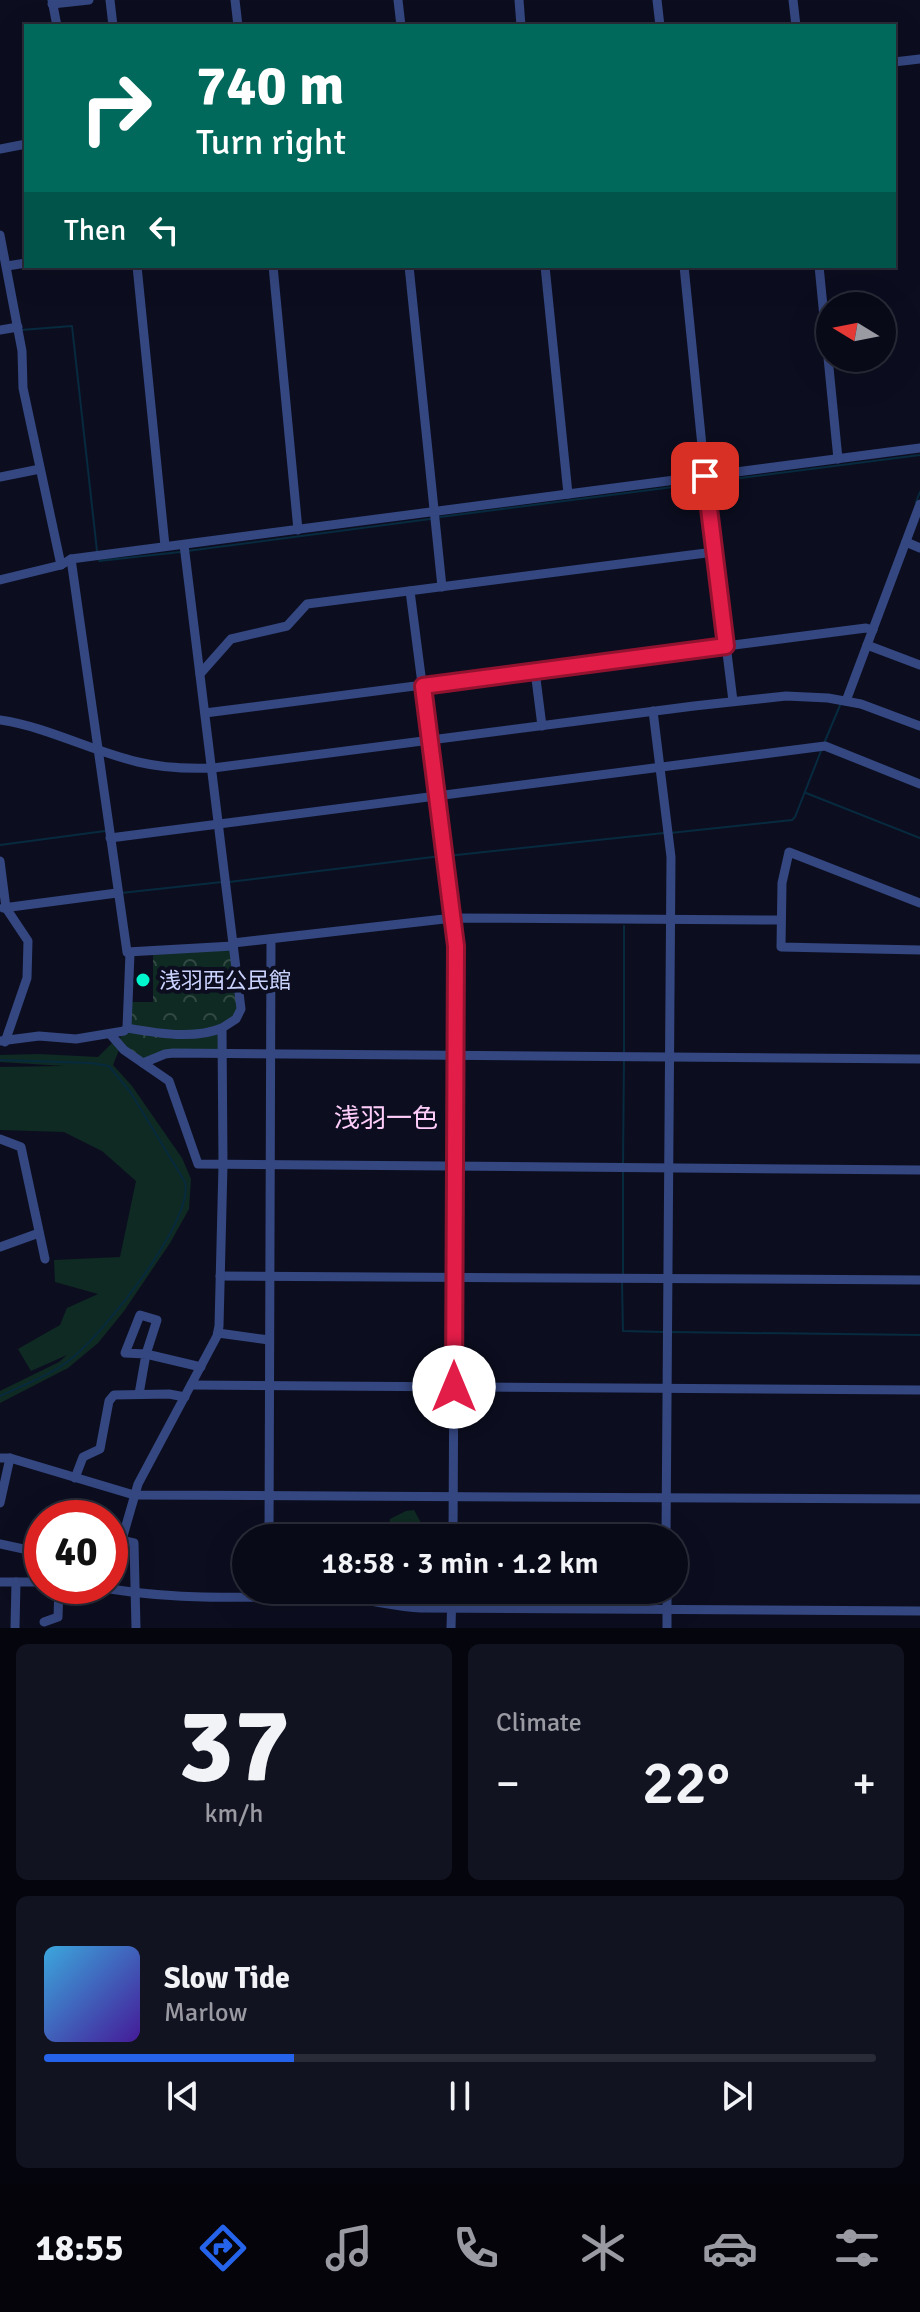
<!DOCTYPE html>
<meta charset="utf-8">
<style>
:root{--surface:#090a18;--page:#121321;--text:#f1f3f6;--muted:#999aa2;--line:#292b37;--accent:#2563eb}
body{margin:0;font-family:Signika,"Noto Sans JP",sans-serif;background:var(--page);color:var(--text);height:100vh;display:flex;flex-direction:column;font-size:30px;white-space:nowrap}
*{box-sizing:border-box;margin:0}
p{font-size:26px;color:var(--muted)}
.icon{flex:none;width:44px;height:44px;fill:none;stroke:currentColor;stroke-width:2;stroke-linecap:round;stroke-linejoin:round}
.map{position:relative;height:1628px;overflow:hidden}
.sheet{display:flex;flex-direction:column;gap:16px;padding:16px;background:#05060d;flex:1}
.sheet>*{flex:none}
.banner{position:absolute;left:24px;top:24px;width:872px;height:244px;border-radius:0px;box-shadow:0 8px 32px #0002,0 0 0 2px var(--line);background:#00695c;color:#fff;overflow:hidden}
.needle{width:52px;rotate:280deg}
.buttons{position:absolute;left:816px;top:292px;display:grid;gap:16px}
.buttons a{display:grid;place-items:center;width:80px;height:80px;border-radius:50%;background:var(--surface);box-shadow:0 8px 32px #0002,0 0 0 2px var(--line);font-size:40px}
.speed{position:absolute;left:24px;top:1500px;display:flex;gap:16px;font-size:40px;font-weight:700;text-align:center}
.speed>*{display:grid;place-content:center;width:104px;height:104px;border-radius:50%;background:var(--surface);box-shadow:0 8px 32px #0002,0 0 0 2px var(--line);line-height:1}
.speed .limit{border:12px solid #d22;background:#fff;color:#111}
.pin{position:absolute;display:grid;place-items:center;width:68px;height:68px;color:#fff;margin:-34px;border-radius:16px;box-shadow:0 4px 12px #0006}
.me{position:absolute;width:88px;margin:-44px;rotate:0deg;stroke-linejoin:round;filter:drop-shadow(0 0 6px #0008)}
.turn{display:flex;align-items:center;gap:28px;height:168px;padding:0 40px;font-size:36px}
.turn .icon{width:104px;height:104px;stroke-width:2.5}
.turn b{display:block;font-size:56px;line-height:68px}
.then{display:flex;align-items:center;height:76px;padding:0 40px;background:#0003;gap:16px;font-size:30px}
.big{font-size:60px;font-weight:600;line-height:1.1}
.sheet .card{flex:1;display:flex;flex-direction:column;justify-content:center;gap:12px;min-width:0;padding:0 28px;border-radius:12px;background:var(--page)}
.sheet .dial{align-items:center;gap:0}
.dial b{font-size:104px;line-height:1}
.song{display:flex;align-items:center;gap:24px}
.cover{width:96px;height:96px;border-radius:12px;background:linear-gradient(135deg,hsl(200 70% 55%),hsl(260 70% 35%))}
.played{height:8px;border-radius:4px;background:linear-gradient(90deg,var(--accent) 30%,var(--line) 30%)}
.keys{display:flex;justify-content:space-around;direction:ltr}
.heat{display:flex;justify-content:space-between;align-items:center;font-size:44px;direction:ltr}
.sheet .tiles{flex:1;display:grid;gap:16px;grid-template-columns:1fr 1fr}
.card:last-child{grid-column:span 2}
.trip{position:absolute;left:232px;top:1524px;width:456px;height:80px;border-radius:40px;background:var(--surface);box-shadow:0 8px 32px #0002,0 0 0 2px var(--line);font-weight:600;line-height:80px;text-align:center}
.tab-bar{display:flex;height:128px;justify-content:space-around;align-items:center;background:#04040a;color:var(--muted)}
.tab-bar .icon{width:56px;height:56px}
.tab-bar .active{color:var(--accent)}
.tab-bar b{font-size:36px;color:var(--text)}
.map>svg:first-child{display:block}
.grass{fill:#0f2a22}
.forest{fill:url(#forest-firs)}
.park{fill:url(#park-crowns)}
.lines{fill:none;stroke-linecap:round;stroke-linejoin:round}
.stream{stroke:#072a3e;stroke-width:2}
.minor{stroke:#354781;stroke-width:9}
.route-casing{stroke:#92132f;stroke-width:20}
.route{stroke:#e11d48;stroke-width:14}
.poi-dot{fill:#00f6cc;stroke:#0c0e20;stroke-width:3}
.labels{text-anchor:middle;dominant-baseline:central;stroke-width:8;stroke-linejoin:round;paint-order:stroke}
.poi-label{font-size:22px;fill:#cbd3ff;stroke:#0c0e20;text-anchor:start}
.quarter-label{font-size:26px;fill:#ffcdfa;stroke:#0c0e20}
</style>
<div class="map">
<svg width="920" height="1628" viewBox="0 0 920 1628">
<defs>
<pattern id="forest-firs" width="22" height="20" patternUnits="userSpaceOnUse" patternTransform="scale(2)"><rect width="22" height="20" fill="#0f2a22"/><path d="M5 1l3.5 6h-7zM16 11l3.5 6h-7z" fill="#314843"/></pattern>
<pattern id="park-crowns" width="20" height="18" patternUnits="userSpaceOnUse" patternTransform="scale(2)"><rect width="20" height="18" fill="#0f2a22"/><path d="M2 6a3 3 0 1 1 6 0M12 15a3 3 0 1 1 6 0" fill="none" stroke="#314843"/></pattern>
</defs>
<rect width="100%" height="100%" fill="#0c0e20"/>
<!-- grass -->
<path class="grass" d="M112,1043L119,1050L113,1065L132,1086L182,1158L191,1179L189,1209L170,1243L124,1311L98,1343L68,1368L0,1403V1391L59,1362L67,1355L31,1371L18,1349L60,1325L67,1308L98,1294L55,1282L54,1260L120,1257L136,1181L102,1151L64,1132L0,1130V1067L64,1066L0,1062V1055L39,1054L98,1057Z"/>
<!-- forest -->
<path class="forest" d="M414,1510L421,1523L426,1526L421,1538H393L388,1534L390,1519L406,1511Z"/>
<!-- park -->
<path class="park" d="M231,946L239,1013L222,1028V1052L165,1054L143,1063L119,1040L126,1028L128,1002H153V952Z"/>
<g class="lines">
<!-- stream -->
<g class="stream">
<path d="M21,330L72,326L97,551"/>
<path d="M710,482L920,455"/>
<path d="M916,502L920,492"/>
<path d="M440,517L704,483"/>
<path d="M187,551L430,519"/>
<path d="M99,561L180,552"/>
<path d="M825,741L841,703"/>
<path d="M806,793L920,838"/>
<path d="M670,833L792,820L795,817L821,751"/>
<path d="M0,845L105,831"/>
<path d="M447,856L664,833"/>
<path d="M229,882L441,856"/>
<path d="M121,893L222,882"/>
<path d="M624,1052V926"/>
<path d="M0,1060L91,1063L109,1066L131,1093L185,1182C195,1220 103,1334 71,1359C51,1375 24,1385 0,1396"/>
<path d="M623,1164L624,1059"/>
<path d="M623,1276V1171"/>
<path d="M622,1283L623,1331L664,1332"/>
<path d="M670,1332L920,1335"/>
</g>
<!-- minor -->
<g class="minor">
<path d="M52,0L57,26"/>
<path d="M110,0L113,26"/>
<path d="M235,0L238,26"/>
<path d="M398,0L401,26"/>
<path d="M519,0L521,26"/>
<path d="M657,0L660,26"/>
<path d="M793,0L796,26"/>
<path d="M52,4L89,0"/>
<path d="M894,62L920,59"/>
<path d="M0,149L26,144"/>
<path d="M0,235L22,351L23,388L61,565"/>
<path d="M7,266L26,263"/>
<path d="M137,266L165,546"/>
<path d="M273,266L298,530"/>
<path d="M409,266L442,587"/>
<path d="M545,266L568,494"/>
<path d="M684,266L705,476L733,701"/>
<path d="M819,266L838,459"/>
<path d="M0,330L18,327"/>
<path d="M0,477L40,469"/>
<path d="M906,542L920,548"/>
<path d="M71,559L127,952L233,946"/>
<path d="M0,580L61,565L71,559L920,448"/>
<path d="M410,591L456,946L453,1538"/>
<path d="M867,645L920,665"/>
<path d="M535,671L542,726"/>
<path d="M200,674L231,639L287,626L307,604L714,552"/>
<path d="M846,701L920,504"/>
<path d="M653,711L671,857L666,1538"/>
<path d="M205,713L866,628L873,630"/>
<path d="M0,720C48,727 91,751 138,762C163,768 187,769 213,768L694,706L786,696L828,698L861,704L920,726"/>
<path d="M110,838L825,746L920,784"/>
<path d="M0,861L6,908L28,941L27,978L5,1042"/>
<path d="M920,903L789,852L782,883L781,947L920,950"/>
<path d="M3,908L117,893"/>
<path d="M233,943L453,918L781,920"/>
<path d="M127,1028C156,1033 194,1040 222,1028"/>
<path d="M110,1034L124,1050L169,1081L198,1164L920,1170"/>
<path d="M0,1041L39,1036L76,1039L124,1031L127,1028L130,953"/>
<path d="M143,1063L165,1054L173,1053L920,1059"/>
<path d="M0,1139L21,1147L45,1259"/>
<path d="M0,1247L39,1233"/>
<path d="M220,1276L920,1280"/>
<path d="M218,1333L269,1340"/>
<path d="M191,1385L920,1390"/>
<path d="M139,1394L146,1354L157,1320L140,1315L125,1353L146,1354L201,1367"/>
<path d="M0,1458H10L134,1495L920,1499"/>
<path d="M75,1478L83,1457L100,1449L109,1401L114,1395L169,1394L185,1397"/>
<path d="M0,1503L10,1458"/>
<path d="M269,1538L271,939"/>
<path d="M0,1544L42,1553"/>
<path d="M110,1545L121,1544L125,1541"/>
<path d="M0,1582H42"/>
<path d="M94,1586C178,1603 263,1595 347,1598C372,1600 396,1607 421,1608L920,1611"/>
<path d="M667,1590V1628"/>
<path d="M44,1622L58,1617L59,1586"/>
<path d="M15,1628L16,1582"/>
<path d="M136,1628L134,1543L125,1541L123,1536L138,1484L217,1336L219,1326L223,1165L222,1028L236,1019L241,1009L184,545"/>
<path d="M451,1628L452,1590"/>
</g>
</g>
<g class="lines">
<!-- route casing -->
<g class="route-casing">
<path id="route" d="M454,1387L456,946L423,686L726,646L705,476"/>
</g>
<!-- route -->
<use href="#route" class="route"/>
</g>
<!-- markers -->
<circle class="poi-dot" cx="143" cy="980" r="8"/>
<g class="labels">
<!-- poi labels -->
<g class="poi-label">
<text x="159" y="980">浅羽西公民館</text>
</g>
<!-- quarter labels -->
<g class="quarter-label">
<text x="386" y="1119">浅羽一色</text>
</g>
</g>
</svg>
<div class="buttons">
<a><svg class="needle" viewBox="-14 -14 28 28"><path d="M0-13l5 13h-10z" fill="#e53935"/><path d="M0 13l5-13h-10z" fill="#999aa2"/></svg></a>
</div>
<div class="speed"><div class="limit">40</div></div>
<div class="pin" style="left:705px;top:476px;background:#d93025"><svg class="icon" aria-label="arrive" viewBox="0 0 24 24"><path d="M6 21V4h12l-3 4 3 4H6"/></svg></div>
<svg class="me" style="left:454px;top:1387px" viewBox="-20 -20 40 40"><circle r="19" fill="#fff"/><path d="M0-13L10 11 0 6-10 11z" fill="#e11d48"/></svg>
<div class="trip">18:58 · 3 min · 1.2 km</div>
<div class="banner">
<div class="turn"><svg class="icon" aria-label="right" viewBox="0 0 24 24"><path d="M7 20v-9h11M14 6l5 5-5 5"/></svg><div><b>740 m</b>Turn right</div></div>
<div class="then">Then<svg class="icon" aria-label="left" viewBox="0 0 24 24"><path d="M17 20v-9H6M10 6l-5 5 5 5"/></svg></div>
</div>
</div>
<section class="sheet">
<div class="tiles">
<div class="card dial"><b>37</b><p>km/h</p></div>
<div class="card"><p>Climate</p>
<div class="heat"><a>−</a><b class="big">22°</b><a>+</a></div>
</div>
<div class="card">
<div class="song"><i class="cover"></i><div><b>Slow Tide</b><p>Marlow</p></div></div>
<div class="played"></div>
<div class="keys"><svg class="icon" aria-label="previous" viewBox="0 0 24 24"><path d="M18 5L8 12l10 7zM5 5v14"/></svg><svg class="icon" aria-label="pause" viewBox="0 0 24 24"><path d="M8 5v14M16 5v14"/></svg><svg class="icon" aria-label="next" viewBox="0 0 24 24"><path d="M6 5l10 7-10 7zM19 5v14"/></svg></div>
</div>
</div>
</section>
<nav class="tab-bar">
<b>18:55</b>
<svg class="icon active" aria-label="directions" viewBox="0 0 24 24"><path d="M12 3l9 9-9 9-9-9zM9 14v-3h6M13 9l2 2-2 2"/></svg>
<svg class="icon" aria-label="music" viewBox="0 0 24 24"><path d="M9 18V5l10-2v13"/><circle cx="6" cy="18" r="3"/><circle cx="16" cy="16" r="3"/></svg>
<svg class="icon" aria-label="phone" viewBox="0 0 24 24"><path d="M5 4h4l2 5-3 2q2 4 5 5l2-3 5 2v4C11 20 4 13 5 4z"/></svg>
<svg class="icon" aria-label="climate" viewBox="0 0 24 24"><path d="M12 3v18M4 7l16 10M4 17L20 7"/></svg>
<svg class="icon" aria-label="car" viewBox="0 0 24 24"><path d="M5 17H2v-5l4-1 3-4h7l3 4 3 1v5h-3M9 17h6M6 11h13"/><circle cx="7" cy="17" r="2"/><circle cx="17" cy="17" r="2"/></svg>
<svg class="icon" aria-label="filters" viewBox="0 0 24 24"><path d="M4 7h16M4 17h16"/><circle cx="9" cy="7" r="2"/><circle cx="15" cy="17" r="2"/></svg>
</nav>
